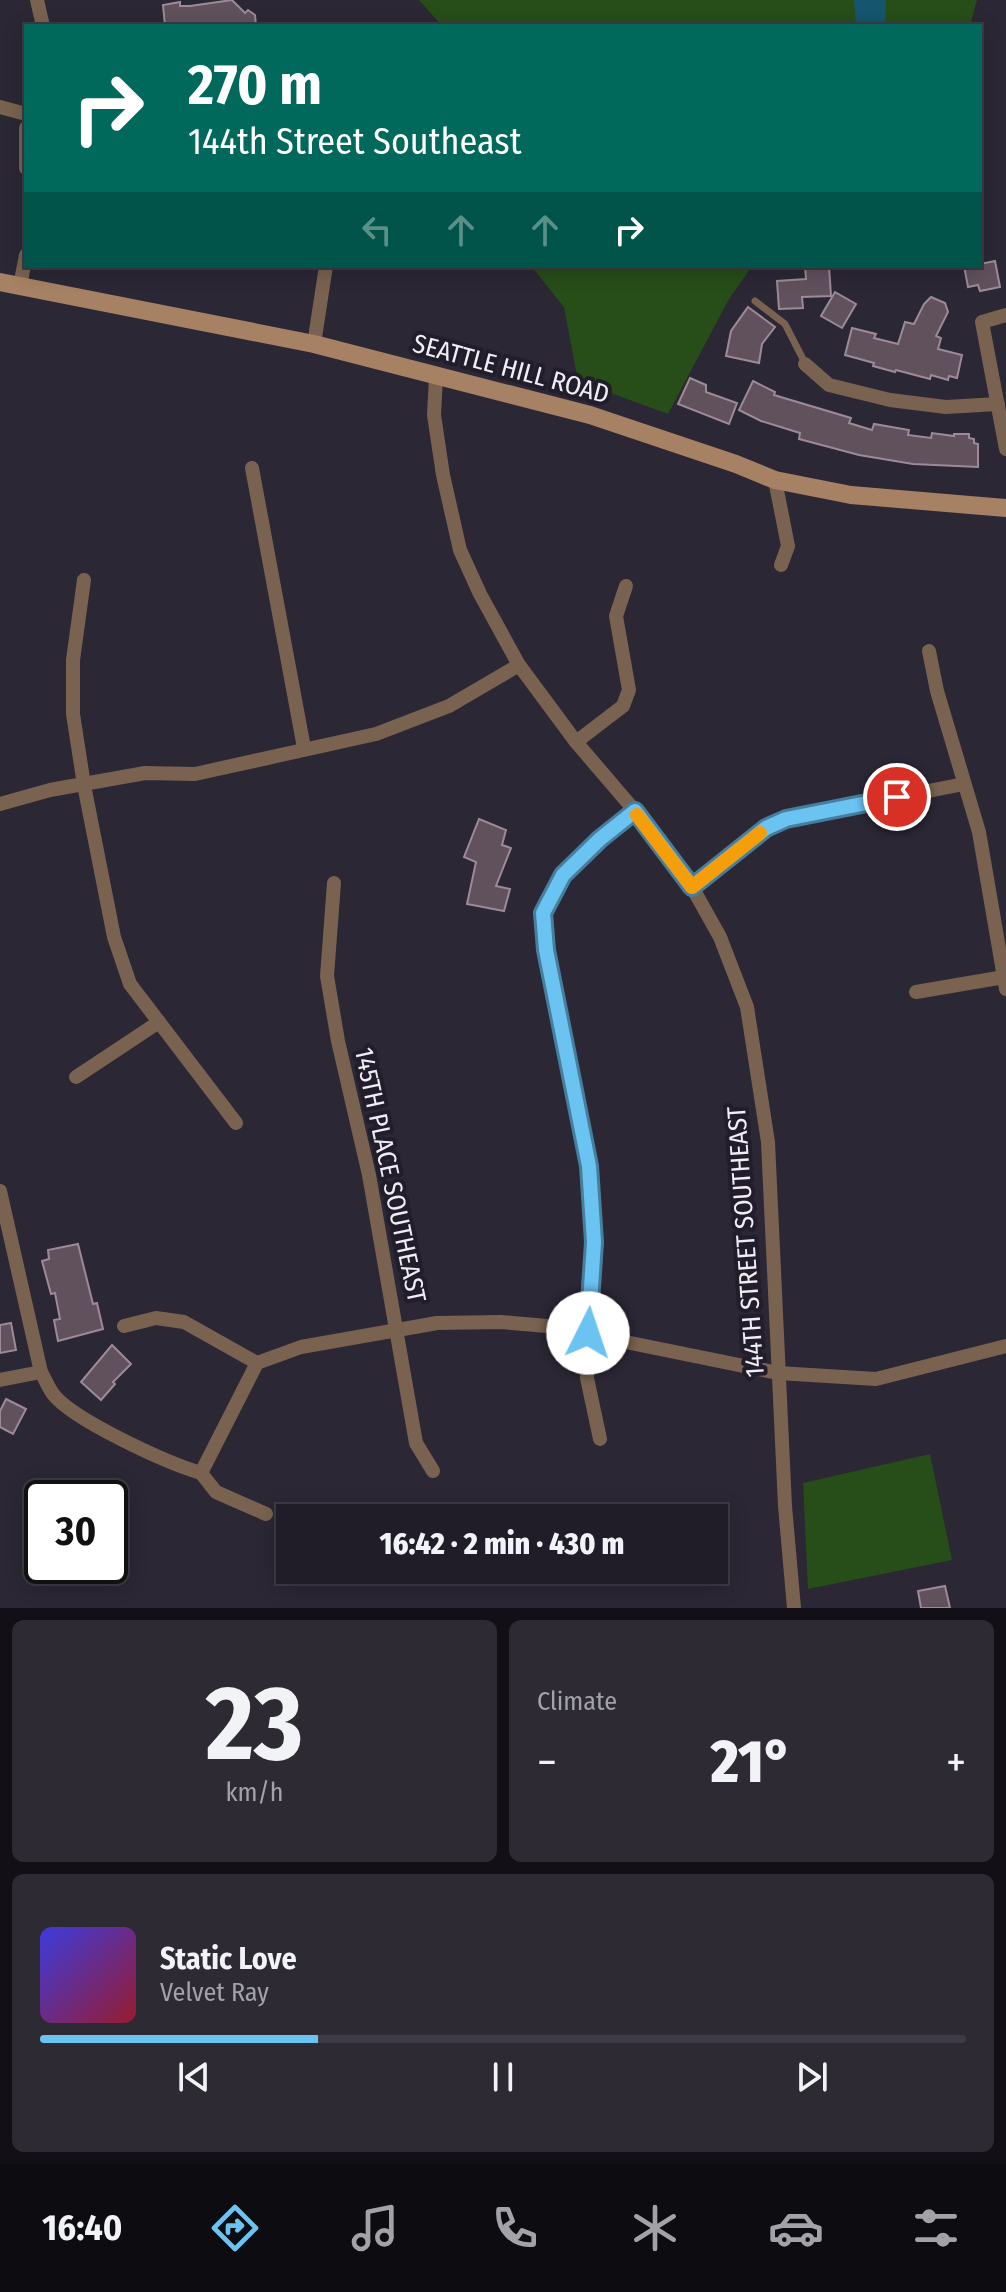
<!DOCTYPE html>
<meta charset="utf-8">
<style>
:root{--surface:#201d28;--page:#2d2a34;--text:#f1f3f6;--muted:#a2a2a8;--line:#3d3b45;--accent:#6bc3f2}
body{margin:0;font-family:"Fira Sans Condensed",sans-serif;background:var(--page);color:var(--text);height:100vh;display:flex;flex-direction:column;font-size:30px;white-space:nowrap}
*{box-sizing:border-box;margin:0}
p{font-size:26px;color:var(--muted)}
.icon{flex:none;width:44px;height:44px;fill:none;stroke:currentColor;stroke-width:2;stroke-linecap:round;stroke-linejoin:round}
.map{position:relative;height:1608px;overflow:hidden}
.panel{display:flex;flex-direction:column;gap:12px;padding:12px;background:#121016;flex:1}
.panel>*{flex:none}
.banner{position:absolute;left:24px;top:24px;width:958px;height:244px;border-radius:0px;box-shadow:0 4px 20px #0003,0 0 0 2px var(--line);background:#00695c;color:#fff;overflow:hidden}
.speed{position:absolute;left:24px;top:1480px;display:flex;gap:16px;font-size:40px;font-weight:700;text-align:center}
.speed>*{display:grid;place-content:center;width:104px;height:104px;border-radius:50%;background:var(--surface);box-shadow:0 4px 20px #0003,0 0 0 2px var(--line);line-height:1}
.speed .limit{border:4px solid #111;border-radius:12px;background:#fff;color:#111}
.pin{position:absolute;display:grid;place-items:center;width:68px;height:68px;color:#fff;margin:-34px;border:4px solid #fff;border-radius:50%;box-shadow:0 2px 8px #0007}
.me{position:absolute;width:88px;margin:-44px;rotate:4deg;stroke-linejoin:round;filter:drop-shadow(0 0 6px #0008)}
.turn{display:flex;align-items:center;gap:28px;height:168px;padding:0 32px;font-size:36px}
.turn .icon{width:104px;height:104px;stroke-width:2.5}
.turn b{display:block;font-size:56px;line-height:68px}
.lanes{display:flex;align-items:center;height:76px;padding:0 32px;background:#0003;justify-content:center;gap:40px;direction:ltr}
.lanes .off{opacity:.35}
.big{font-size:60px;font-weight:800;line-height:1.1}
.panel .card{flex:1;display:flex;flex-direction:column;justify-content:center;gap:12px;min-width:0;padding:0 28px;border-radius:12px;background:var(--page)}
.panel .dial{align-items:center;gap:0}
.dial b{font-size:104px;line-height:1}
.song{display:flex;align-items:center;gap:24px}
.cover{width:96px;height:96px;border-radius:12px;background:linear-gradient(135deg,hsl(240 70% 55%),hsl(350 70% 35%))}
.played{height:8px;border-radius:4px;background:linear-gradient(90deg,var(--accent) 30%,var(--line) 30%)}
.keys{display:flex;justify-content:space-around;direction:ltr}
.heat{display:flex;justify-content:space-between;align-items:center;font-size:44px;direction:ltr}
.panel .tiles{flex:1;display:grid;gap:12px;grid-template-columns:1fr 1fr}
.card:last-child{grid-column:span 2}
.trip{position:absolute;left:276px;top:1504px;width:452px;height:80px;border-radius:0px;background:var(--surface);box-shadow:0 4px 20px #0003,0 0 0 2px var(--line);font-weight:800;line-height:80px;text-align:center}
.tabs{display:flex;height:128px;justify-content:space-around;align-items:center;background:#0d0c10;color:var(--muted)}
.tabs .icon{width:56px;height:56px}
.tabs .selected{color:var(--accent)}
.tabs b{font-size:36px;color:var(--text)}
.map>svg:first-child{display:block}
.green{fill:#274d19}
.water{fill:#16556e}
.building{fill:#60515c;stroke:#9c8b97;stroke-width:2}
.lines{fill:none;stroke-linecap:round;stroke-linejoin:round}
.service{stroke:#79624f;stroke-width:7}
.minor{stroke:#79624f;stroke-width:14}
.secondary{stroke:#a68163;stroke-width:18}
.route-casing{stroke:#467f9d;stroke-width:20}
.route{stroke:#6bc3f2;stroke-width:14}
.slow{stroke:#f59e0b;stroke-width:14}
.labels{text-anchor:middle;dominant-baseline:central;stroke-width:8;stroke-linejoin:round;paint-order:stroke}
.street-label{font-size:26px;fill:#f0edf7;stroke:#211d2b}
</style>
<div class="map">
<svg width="1006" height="1608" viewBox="0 0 1006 1608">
<rect width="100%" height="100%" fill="#2b2735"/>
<!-- green -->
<g class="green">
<path d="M419,0H977L970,26H442Z"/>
<path d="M531,266H752L729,299L668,414L578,381L564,307Z"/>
<path d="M930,1454L952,1560L808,1589L803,1483Z"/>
</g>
<!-- water -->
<path class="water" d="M854,0H886L885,26H856Z"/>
<!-- building -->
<g class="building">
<path d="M232,0L245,13L248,10L255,15L256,26H165L163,5L180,2V6H190Z"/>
<path d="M995,261L1000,287L980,291L978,285L968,287L964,266H980V264Z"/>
<path d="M805,266H829L831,296L802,297L803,308L779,309L777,281L806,279Z"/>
<path d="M835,292L856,304L842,328L821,316Z"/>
<path d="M931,297L945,303L948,312L936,336L941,338L938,349L962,355L957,378L949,376L948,380L931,375L930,379L896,370L895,372L873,366L874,363L845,355L852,328L876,334L874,338L898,344L905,322L914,324L924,304Z"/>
<path d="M748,307L775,327L762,344L759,363L726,356L731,331Z"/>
<path d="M690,378L706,385V392L737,403L729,424L678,404Z"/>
<path d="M753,381L775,392L774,395L851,418L849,423L872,430L874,424L909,430L908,435L931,438L932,433L954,436V434H969V438L974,439V443L978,444V467L913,464L859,455L799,439L800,433L761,421L739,410Z"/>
<path d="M479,819L506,830L502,845L511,848L496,886L510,889L504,911L467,904L476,862L464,857Z"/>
<path d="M78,1244L93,1304L97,1303L103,1329L58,1341L54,1320L60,1319L55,1293L51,1294L42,1261L49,1259L48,1250Z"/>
<path d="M11,1323L16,1350L0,1353V1325Z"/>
<path d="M112,1345L131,1364L113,1382L115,1384L101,1400L81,1382Z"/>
<path d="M6,1399L26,1409L13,1434L0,1427V1411Z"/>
<path d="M945,1586L950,1608H921L918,1591Z"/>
</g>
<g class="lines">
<!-- service -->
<path class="service" d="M755,301L785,324L805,363"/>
<!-- minor -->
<g class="minor">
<path d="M37,0L43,26"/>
<path d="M0,107L26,114"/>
<path d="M26,128V168"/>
<path d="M20,286L26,255"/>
<path d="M1006,315L982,322L1006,449"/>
<path d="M314,344L326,266"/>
<path d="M805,364L829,385L890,400L946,407L998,404"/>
<path d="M436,377L434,415L443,475L460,550L480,594L519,665L576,742L635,811L692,887L720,937L747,1007L768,1142L785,1506L794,1608"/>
<path d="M252,468L304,748"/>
<path d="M775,480L788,546L781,565"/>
<path d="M84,580L73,660V714L84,785L114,937L130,984L236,1123"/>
<path d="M929,651L937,691L979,832L1006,989"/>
<path d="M576,742L623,706L629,690L616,616L626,586"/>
<path d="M0,804L50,790L145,773L195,774L376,734L449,706L519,665"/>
<path d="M334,883L327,976L338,1041L369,1175L416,1443L433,1471"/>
<path d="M692,887L766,828L786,819L964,784"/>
<path d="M916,992L1004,977"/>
<path d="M76,1077L159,1022"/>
<path d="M0,1191L41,1372C45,1379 48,1387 53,1394C73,1420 167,1463 201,1473"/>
<path d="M124,1326L156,1318L184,1322L257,1363"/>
<path d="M0,1380L41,1372"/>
<path d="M600,1439L587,1378L594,1242L589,1166L546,950L543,913L563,875L600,839L635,811"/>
<path d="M201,1473L257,1363L301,1347L437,1323L501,1322L547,1326L778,1373L876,1379L1006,1346"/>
<path d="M201,1473L216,1492L266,1514"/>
</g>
<!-- secondary -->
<path class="secondary" d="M0,282L314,344L590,415L736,464L775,480L851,495L1006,508"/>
</g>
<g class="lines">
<!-- route casing -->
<g class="route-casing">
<path id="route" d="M588,1333L594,1242L589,1166L546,950L543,913L563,875L600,839L635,811L692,887L766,828L786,819L897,797"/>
</g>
<!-- route -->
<use href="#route" class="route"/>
<!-- slow -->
<path class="slow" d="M637,815L692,887L760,833"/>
</g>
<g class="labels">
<!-- street labels -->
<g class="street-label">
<text transform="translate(511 369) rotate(15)">SEATTLE HILL ROAD</text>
<text transform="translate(390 1175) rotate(78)">145TH PLACE SOUTHEAST</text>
<text transform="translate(746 1242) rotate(-94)">144TH STREET SOUTHEAST</text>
</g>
</g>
</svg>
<div class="speed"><div class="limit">30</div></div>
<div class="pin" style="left:897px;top:797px;background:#d93025"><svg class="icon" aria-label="arrive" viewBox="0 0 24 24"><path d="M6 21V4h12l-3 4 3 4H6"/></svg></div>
<svg class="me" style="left:588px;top:1333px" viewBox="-20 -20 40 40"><circle r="19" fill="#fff"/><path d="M0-13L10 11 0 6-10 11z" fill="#6bc3f2"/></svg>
<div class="trip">16:42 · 2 min · 430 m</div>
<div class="banner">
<div class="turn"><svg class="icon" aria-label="right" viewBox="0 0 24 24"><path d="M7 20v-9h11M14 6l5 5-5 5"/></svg><div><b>270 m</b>144th Street Southeast</div></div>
<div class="lanes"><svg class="icon off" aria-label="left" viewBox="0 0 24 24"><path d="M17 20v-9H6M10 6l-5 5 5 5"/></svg><svg class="icon off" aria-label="ahead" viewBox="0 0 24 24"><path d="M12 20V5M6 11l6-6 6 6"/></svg><svg class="icon off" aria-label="ahead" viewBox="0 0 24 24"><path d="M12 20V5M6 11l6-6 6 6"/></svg><svg class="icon" aria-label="right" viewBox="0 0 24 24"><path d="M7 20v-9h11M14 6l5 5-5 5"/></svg></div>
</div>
</div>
<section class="panel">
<div class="tiles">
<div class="card dial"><b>23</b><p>km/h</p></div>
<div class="card"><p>Climate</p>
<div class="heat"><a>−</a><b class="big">21°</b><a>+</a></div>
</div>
<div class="card">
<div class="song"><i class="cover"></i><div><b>Static Love</b><p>Velvet Ray</p></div></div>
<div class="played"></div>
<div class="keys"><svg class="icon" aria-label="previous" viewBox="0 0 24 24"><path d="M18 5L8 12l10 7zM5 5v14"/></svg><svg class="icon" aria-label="pause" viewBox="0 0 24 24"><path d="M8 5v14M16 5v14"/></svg><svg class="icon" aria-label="next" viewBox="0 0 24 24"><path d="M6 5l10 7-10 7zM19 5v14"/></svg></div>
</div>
</div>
</section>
<nav class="tabs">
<b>16:40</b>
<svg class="icon selected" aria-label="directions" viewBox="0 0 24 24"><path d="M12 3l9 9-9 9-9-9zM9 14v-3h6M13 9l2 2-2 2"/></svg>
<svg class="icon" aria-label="music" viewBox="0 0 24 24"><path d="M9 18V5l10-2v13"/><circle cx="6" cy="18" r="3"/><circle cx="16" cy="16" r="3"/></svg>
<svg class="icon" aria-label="phone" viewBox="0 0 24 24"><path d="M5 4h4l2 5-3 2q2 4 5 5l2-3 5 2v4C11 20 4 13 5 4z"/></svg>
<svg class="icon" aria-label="climate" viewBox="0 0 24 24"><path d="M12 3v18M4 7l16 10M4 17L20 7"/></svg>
<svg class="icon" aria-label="car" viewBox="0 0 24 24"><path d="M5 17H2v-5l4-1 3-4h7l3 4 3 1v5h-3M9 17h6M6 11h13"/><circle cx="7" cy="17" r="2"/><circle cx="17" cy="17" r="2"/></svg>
<svg class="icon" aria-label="filters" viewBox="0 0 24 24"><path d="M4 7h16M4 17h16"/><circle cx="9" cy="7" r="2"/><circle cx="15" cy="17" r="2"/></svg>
</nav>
